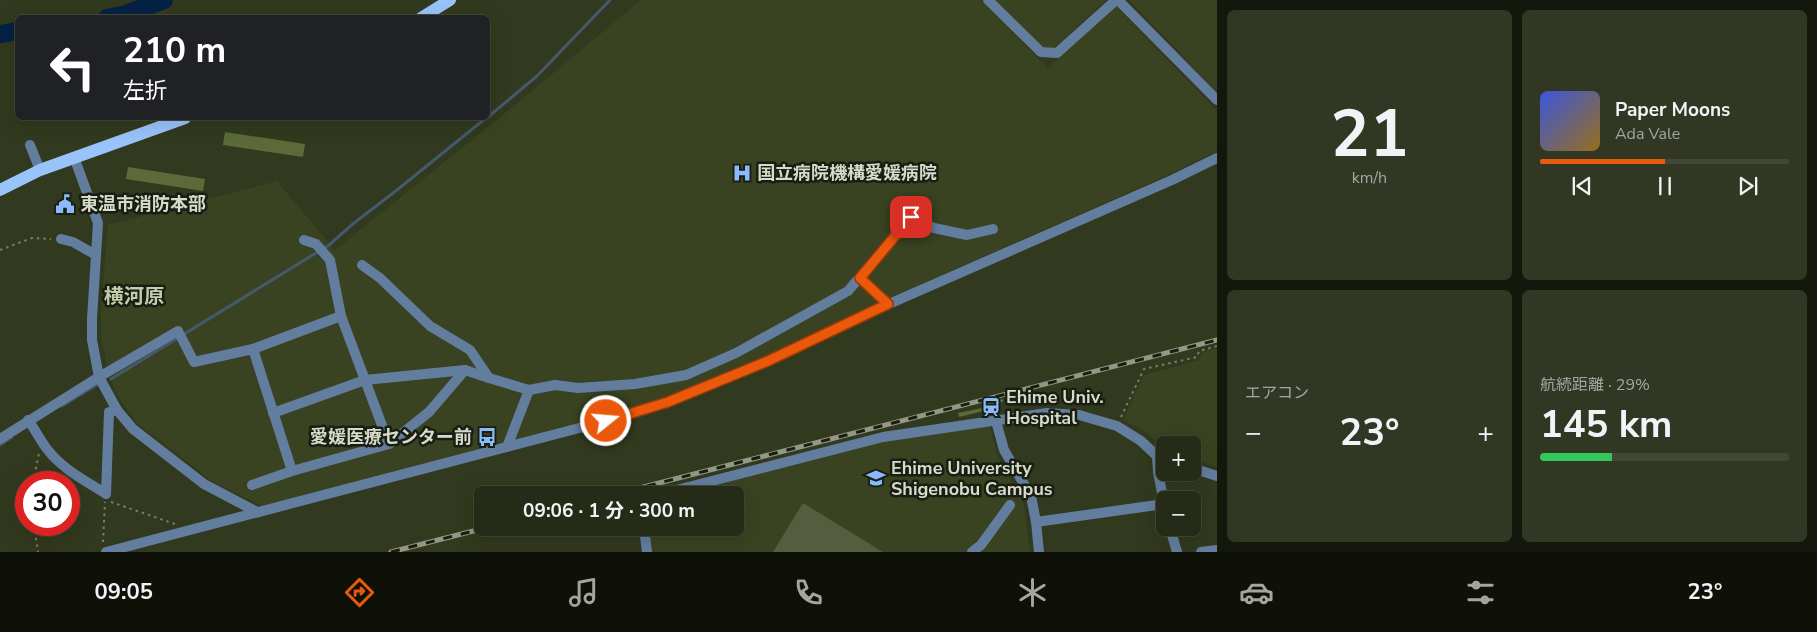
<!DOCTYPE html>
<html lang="ja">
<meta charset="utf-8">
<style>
:root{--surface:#252b16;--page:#313723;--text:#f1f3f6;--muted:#a3a7a1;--line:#424735;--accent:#ea580c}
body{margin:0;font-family:"Nunito Sans","Noto Sans JP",sans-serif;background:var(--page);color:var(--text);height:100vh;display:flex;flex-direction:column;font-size:19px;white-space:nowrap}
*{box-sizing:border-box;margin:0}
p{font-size:16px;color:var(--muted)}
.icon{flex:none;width:28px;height:28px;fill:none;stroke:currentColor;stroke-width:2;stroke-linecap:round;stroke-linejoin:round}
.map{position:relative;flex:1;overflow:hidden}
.sheet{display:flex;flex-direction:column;gap:10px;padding:10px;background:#14180c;width:600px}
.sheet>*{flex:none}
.top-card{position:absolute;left:15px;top:15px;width:475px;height:105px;border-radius:8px;box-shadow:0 5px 20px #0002,0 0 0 1px var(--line);background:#202124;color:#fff;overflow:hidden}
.controls{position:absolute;left:1156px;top:436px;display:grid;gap:10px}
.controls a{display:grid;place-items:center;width:45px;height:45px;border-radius:8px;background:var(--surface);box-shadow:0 5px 20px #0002,0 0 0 1px var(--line);font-size:25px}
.speed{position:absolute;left:15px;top:471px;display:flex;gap:10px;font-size:25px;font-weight:700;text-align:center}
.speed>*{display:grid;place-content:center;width:65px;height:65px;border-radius:50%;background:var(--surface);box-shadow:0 5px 20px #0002,0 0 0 1px var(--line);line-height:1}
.speed .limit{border:8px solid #d22;background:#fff;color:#111}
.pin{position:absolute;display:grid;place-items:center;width:42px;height:42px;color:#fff;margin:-21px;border-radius:10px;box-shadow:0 2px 8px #0006}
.me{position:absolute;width:55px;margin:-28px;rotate:73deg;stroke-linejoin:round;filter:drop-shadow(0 0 4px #0008)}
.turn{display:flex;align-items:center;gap:18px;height:105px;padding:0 25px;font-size:22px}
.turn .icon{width:65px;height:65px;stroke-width:2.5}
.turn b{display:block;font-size:35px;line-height:42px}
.big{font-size:38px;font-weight:700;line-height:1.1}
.sheet .widget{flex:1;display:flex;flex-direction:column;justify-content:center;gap:8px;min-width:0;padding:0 18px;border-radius:8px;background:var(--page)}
.sheet .dial{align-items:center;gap:0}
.dial b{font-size:65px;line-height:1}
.song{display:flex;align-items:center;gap:15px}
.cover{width:60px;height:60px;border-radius:8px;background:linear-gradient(135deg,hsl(230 70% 55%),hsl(40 70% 35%))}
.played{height:5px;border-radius:2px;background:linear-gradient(90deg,var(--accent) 50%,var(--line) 50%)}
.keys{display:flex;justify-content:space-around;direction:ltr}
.heat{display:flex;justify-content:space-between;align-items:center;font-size:28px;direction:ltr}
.charge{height:8px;border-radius:4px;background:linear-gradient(90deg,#34c759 29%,var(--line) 0)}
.sheet .tiles{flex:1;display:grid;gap:10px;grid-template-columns:repeat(2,1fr)}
.trip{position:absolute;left:474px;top:486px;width:270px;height:50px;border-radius:8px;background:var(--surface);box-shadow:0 5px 20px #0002,0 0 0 1px var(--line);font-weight:700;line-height:50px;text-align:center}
.tab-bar{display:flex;height:80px;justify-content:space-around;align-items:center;background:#0f1109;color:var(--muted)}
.tab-bar .icon{width:35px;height:35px}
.tab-bar .current{color:var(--accent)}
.tab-bar b{font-size:22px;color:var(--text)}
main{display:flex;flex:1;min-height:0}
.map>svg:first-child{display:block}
.built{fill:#394321}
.green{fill:#545e3f}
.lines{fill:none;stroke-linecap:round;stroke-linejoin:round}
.stream{stroke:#44596c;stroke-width:3}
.river{stroke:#052144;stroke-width:18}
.building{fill:#5b6a38}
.path{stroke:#787f69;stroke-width:2;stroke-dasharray:2.5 4;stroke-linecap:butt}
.minor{stroke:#637d9f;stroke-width:10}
.major{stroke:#99c3fb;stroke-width:12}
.rail-casing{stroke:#929884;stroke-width:5}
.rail{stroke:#1a1e12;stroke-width:3;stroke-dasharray:9;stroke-linecap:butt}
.route-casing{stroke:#983908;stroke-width:12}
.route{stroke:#ea580c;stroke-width:9}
.labels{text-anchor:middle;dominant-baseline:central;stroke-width:5;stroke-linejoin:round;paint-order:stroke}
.poi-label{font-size:18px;font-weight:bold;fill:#d6dbcb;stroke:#1a1e12;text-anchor:start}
.quarter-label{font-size:20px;font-weight:bold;fill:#c1ccac;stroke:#1a1e12}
</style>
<main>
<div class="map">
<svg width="1217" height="552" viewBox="0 0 1217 552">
<rect width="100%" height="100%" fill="#31391e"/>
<!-- built -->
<g class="built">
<path d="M641,0H980L1048,68L1116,6L1217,111V151L1157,180L953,270L766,357L668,397L612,416L264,507L213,482L137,423L117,395L108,371L101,336V310L108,225L277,181L335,250L504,114Z"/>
<path d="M995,0H1106L1054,48H1043Z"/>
<path d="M1129,0H1217V92Z"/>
<path d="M1217,348V467L1193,459L1192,445H1165V448L1143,430L1123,420L1144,375L1199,360L1202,352Z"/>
<path d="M989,425L1000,462L1024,504L1030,552H651L648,528H735V495H674L885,440Z"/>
</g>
<!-- green -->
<path class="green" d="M803,503L883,552H773Z"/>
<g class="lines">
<!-- stream -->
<g class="stream">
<path d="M488,117L537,76L610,0"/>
<path d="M111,379L329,245L354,223L397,190L486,118"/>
<path d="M62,406L98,384"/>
<path d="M0,445L12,437"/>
</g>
<!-- river -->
<g class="river">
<path d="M107,18L126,14L164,0"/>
<path d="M0,34L18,31"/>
</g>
</g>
<!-- building -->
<g class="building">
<path d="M225,132L305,144L303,157L223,145Z"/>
<path d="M128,167L205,179L203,191L126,179Z"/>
<path d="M994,401L995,411L989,413L988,410L959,417L958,413L987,407L986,403Z"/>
</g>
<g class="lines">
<!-- path -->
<g class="path">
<path d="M0,250L32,238L51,239"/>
<path d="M994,402L1005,400"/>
<path d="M1121,417L1144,369L1197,357L1199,351L1217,346"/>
<path d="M33,482L39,453"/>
<path d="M111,502L175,524"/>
<path d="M34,525L38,552"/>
<path d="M103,542L105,502"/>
</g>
<!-- minor -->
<g class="minor">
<path d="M988,0L1041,52L1057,53L1116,0"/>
<path d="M1118,0L1217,100"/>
<path d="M30,145L40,170"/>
<path d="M74,157L98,223L92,319V340L99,377L117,410L133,429L204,484L257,512"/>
<path d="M61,239L73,242L96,255"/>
<path d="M362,265L380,278L430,326L470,350L489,378L529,390L555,385L578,388L635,384L686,375L736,353L848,291L911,217L934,228L967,235L993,229"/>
<path d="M860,278L889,304"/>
<path d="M253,349L292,471"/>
<path d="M273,413L365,380L465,370L489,378"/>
<path d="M28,420C35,429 40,440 47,449C62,469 86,481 106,494L109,412L117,410"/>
<path d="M996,421L1004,450L1031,496L1036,522L1039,552"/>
<path d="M0,439L99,377L178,331L194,362L253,349L341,316"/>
<path d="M389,444L429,412L465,370"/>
<path d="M507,447L529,390"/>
<path d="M1157,456L1158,472L1165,508"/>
<path d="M1192,468L1217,476"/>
<path d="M252,485L292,471L389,444L341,316L330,260L316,244L304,240"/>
<path d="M657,495L883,437L1047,413L1079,415L1117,426L1141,441L1157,456L1165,459"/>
<path d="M1036,522L1164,504"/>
<path d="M644,528L647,552"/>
<path d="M1170,528L1177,552"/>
<path d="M106,552L606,421L668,402L768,361L889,304L1172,180L1217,158"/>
<path d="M972,552L981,545L1010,505"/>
<path d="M1201,552L1217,550"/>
</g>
<!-- major -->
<g class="major">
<path d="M421,18L450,0"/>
<path d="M0,190L40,170L185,118"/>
</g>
<!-- rail casing -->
<g class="rail-casing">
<g id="rail">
<path d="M612,495L1217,340"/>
<path d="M391,552L485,528"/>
</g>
</g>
<!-- rail -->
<use href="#rail" class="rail"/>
</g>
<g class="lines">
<!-- route casing -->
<g class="route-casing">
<path id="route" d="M606,421L668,402L768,361L888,304L860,278L911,217"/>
</g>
<!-- route -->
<use href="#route" class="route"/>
</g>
<!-- icons -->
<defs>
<g id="hospital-bare" transform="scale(1.5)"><path d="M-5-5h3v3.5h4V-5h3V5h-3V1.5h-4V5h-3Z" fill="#89bafc" stroke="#1a1e12" stroke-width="2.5" paint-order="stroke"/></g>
<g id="civic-bare" transform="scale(1.5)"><path d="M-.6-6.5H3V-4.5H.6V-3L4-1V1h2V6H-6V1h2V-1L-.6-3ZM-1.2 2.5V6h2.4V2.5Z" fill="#89bafc" stroke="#1a1e12" stroke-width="2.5" paint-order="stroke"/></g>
<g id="station-bare" transform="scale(1.5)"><path d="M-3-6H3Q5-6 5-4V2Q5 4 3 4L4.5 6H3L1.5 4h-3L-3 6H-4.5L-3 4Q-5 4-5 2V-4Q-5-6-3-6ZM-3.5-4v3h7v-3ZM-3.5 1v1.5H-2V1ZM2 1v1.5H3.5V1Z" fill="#89bafc" stroke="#1a1e12" stroke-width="2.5" paint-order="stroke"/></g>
<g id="bus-bare" transform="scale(1.5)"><path d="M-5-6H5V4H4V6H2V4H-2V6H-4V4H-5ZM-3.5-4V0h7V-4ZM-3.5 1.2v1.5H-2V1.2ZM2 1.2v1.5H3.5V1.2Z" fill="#89bafc" stroke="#1a1e12" stroke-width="2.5" paint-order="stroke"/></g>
<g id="university-bare" transform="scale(1.5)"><path d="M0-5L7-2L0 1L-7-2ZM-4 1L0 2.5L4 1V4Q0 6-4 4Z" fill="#89bafc" stroke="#1a1e12" stroke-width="2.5" paint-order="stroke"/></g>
</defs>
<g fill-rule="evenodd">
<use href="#hospital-bare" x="742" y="173"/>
<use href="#civic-bare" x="65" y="204"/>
<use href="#station-bare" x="991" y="407"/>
<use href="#bus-bare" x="487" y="437"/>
<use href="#university-bare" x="876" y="478"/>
</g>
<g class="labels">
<!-- poi labels -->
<g class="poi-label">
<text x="757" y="173">国立病院機構愛媛病院</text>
<text x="80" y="204">東温市消防本部</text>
<text x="1006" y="397">Ehime Univ.<tspan x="1006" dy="21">Hospital</tspan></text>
<text x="472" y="437" text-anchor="end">愛媛医療センター前</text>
<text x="891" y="468">Ehime University<tspan x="891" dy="21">Shigenobu Campus</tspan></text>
</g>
<!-- quarter labels -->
<g class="quarter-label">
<text x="134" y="296">横河原</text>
</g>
</g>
</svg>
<div class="controls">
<a>+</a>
<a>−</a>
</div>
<div class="speed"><div class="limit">30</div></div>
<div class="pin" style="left:911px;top:217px;background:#d93025"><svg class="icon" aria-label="arrive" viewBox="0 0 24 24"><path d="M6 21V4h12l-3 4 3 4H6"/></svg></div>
<svg class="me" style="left:606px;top:421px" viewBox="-20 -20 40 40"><circle r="17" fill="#ea580c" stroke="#fff" stroke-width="3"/><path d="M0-11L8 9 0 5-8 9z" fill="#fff"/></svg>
<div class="trip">09:06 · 1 分 · 300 m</div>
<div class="top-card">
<div class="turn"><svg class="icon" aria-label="left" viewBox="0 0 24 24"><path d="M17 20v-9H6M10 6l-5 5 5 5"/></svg><div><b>210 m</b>左折</div></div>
</div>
</div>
<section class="sheet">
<div class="tiles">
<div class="widget dial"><b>21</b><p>km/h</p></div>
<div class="widget">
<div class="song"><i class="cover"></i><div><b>Paper Moons</b><p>Ada Vale</p></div></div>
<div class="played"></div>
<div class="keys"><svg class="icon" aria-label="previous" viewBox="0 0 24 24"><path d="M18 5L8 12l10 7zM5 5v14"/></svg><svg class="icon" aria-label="pause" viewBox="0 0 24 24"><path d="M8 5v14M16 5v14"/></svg><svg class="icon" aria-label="next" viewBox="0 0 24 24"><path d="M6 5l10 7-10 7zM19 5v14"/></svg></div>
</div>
<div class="widget"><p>エアコン</p>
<div class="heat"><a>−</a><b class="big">23°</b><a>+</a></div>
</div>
<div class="widget"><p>航続距離 · 29%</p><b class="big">145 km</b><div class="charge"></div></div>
</div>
</section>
</main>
<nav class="tab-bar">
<b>09:05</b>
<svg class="icon current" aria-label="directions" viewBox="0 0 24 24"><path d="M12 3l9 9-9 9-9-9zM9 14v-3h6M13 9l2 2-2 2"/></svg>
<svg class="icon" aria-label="music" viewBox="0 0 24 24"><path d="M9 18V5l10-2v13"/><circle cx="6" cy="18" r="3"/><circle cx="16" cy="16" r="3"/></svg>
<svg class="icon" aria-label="phone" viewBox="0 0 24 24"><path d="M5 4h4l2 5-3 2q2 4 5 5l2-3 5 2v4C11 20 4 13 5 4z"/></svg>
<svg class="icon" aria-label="climate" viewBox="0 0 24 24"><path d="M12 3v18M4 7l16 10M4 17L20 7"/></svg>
<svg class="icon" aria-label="car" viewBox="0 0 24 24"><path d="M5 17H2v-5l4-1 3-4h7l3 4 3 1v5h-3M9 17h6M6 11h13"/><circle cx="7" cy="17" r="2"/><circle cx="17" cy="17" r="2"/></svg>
<svg class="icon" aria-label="filters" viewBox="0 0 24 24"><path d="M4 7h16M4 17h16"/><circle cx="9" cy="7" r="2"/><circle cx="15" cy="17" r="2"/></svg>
<b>23°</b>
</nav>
